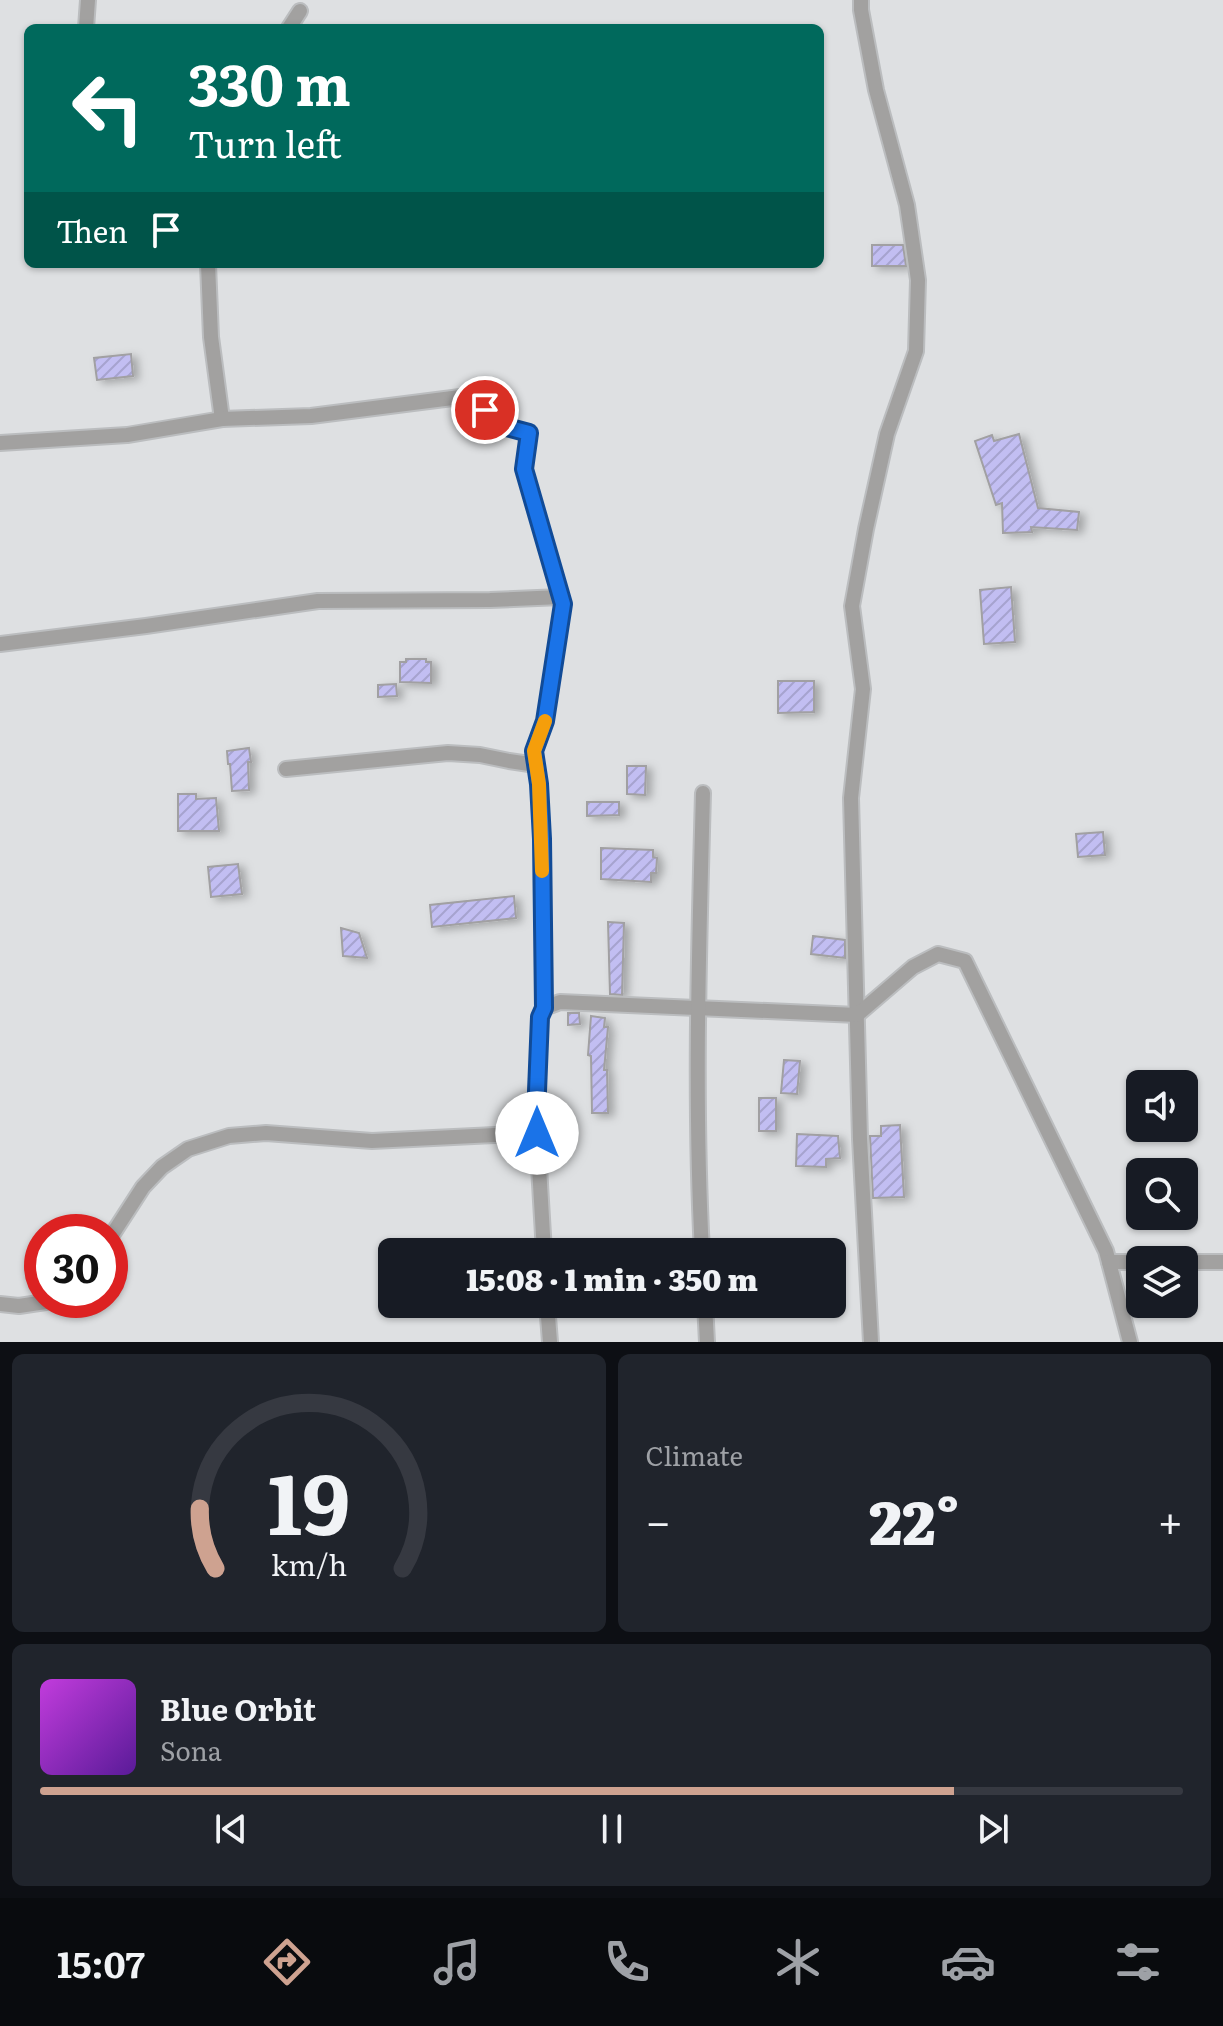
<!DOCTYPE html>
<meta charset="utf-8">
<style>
:root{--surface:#171b24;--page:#20242c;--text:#f1f3f6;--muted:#9ea1a6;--line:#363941;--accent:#cea290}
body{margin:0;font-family:Literata,serif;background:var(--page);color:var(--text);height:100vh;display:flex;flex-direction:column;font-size:30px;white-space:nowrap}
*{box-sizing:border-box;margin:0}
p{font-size:26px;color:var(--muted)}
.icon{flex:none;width:44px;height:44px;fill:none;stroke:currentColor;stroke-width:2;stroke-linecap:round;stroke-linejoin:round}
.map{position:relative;height:1342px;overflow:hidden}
.side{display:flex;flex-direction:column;gap:12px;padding:12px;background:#0d0f14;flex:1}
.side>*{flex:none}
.guide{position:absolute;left:24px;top:24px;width:800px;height:244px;border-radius:12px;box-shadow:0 2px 6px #0004;background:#00695c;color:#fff;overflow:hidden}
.fabs{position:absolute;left:1126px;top:1070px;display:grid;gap:16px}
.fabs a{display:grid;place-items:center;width:72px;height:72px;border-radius:12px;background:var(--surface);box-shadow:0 2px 6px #0004;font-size:40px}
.speed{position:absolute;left:24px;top:1214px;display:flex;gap:16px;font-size:40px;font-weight:700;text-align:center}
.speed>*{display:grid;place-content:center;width:104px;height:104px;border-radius:50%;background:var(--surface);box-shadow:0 2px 6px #0004;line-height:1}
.speed .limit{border:12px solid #d22;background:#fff;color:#111}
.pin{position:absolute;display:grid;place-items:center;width:68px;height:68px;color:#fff;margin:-34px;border:4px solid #fff;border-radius:50%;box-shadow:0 2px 8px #0007}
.me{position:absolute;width:88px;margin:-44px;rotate:0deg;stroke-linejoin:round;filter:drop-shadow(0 0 6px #0008)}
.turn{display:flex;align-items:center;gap:28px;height:168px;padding:0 32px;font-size:36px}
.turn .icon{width:104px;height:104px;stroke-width:2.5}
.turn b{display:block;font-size:56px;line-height:68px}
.then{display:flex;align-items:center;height:76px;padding:0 32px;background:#0003;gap:16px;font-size:30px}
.big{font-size:60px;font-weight:800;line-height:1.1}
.side .tile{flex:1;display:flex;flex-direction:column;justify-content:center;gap:12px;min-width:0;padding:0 28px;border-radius:12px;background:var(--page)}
.side .dial{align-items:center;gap:0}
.dial svg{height:208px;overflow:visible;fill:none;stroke:var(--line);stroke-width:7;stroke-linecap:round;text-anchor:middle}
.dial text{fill:var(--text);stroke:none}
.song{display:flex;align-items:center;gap:24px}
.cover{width:96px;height:96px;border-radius:12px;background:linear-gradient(135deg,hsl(290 70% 55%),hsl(270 70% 35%))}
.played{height:8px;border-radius:4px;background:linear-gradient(90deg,var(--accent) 80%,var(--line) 80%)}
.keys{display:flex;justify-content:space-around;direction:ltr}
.heat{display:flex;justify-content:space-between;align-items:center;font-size:44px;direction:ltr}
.side .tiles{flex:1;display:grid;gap:12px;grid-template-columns:1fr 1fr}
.tile:last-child{grid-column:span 2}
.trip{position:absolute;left:378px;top:1238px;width:468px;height:80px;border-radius:12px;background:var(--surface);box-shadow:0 2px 6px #0004;font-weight:800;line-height:80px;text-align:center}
.dock{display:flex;height:128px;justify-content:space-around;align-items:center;background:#090b0e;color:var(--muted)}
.dock .icon{width:56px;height:56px}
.dock .on{color:var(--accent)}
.dock b{font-size:36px;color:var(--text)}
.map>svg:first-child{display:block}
.building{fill:url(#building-hatch);stroke:#a1a0a2;stroke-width:2;filter:url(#shadow)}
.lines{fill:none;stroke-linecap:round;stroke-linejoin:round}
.minor-casing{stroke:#bbbdbf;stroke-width:18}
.minor{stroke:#a2a1a0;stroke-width:14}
.route-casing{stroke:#114b97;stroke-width:20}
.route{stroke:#1a73e8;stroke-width:14}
.slow{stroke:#f59e0b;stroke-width:14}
</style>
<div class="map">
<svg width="1223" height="1342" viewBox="0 0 1223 1342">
<defs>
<pattern id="building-hatch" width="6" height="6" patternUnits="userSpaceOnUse" patternTransform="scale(2)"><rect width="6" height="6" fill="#c2bef2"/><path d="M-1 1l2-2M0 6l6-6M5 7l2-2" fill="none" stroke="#a6a3cf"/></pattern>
<filter id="shadow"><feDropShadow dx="5.5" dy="3" stdDeviation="4" flood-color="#0004"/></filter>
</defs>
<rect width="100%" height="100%" fill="#dee0e2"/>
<!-- building -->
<g class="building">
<path d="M872,245H903L906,266H872Z"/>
<path d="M131,354L133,376L97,380L94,358Z"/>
<path d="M1019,434L1038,508L1079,512L1077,530L1031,527L1032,532L1003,533L1002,503L996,505L975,441L992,435L994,441Z"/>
<path d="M1011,587L1015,642L984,644L980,590Z"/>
<path d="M406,659H426V662H431V683L400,682V662H406Z"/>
<path d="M778,681H814V712L778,713Z"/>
<path d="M396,684L397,696L378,697V685Z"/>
<path d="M249,748L251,762H248L249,790L232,791L230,764H228L227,751Z"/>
<path d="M627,766H646L645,795L627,794Z"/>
<path d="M178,794H196V799L216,798L219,831H178Z"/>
<path d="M587,802H619V815L587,816Z"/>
<path d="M1103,832L1105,855L1078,857L1076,834Z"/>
<path d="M601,848L653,850V857L657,858L656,873H651V882L601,879Z"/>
<path d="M238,864L242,894L211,897L208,867Z"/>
<path d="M514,896L516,918L432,927L430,905Z"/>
<path d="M608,922L624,923L622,995L610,994Z"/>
<path d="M341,928L359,933L367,958L343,956Z"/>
<path d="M813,936L845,940V958L811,954Z"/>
<path d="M568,1013H579L580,1024L568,1025Z"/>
<path d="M591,1016L605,1018L604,1027H608L604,1070H607L608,1113H592L591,1056L588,1055Z"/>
<path d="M784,1060L800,1061L797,1094L781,1093Z"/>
<rect x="759" y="1098" width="17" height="33"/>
<path d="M900,1125L904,1197L873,1198L870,1136H881V1126Z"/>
<path d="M797,1134L838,1136L840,1158L826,1159V1167L796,1166Z"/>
</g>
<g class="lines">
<!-- minor casing -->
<g class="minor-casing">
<g id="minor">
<path d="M861,0V10L876,90L907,205L918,280L916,351L887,434L866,529L852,606L863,689L851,798L860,1139L871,1342"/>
<path d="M86,28L88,0"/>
<path d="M289,28L300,11"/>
<path d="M208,264L211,337L222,419"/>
<path d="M0,443L127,435L222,419L311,416L476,395L495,424L529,433L524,469L563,604L545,721L534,751L539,784L542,839L544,1008"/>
<path d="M0,644L146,626L318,601L490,600L561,597"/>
<path d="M286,769L448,753L480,755L509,761L536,765"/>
<path d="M110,1238L143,1187L162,1167L188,1149L229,1136L266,1133L372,1141L537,1133"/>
<path d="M544,1252L536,1116L540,1017L544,1008L560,1002L857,1015L913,967L938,954L965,961L1106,1251L1130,1342"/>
<path d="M702,1252C694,1099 699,946 703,793"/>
<path d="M1109,1262H1140"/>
<path d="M1184,1262H1223"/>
<path d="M0,1304L19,1306L59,1300"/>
<path d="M547,1304L550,1342"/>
<path d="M705,1304L707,1342"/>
</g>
</g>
<!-- minor -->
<use href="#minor" class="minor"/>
</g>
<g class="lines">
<!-- route casing -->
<g class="route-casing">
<path id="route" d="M485,410L495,424L529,433L524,469L563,604L545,721L534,751L539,784L542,839L544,1008L540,1017L536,1116L537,1133"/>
</g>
<!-- route -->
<use href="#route" class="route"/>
<!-- slow -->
<path class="slow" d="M542,871L539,784L534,751L545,721"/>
</g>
</svg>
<div class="fabs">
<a><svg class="icon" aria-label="sound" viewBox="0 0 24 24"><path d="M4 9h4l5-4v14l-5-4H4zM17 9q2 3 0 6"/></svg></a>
<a><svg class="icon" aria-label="search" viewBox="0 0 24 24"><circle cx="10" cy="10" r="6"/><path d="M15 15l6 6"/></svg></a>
<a><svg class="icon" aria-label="layers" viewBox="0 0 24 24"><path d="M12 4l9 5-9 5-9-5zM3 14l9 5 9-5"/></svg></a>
</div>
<div class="speed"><div class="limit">30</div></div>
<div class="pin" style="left:485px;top:410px;background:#d93025"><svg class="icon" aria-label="arrive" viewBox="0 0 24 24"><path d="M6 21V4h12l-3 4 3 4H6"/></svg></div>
<svg class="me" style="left:537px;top:1133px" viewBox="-20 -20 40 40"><circle r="19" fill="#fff"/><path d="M0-13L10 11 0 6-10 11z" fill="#1a73e8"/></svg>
<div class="trip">15:08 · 1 min · 350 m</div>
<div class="guide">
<div class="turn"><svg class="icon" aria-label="left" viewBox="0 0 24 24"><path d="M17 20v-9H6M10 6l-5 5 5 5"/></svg><div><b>330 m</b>Turn left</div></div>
<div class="then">Then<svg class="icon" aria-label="arrive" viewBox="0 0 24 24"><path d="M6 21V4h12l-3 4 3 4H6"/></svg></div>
</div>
</div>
<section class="side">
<div class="tiles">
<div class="tile dial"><svg viewBox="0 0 100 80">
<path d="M14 69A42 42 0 1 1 86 69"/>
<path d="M14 69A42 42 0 0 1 8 46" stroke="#cea290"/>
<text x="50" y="56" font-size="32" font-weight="700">19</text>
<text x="50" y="72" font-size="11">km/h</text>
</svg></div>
<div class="tile"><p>Climate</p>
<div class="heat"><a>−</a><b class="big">22°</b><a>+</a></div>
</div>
<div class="tile">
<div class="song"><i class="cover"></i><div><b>Blue Orbit</b><p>Sona</p></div></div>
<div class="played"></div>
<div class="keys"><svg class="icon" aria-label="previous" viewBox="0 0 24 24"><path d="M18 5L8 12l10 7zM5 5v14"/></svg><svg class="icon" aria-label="pause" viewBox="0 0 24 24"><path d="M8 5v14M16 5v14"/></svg><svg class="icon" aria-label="next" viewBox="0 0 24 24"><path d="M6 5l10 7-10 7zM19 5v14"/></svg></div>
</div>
</div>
</section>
<nav class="dock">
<b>15:07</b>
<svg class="icon on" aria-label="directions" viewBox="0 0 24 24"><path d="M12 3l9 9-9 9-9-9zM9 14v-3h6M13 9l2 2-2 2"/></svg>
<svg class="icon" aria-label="music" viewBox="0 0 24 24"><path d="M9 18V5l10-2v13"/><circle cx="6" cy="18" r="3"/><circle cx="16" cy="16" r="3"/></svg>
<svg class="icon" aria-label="phone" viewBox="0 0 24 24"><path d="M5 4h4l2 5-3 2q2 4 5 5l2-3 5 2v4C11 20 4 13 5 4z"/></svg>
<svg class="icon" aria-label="climate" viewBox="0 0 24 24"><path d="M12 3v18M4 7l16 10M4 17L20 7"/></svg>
<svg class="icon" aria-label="car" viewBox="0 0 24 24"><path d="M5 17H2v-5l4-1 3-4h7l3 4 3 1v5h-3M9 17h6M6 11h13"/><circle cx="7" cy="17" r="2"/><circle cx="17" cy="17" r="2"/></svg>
<svg class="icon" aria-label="filters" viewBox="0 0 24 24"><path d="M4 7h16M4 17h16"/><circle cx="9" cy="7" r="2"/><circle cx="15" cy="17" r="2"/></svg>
</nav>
